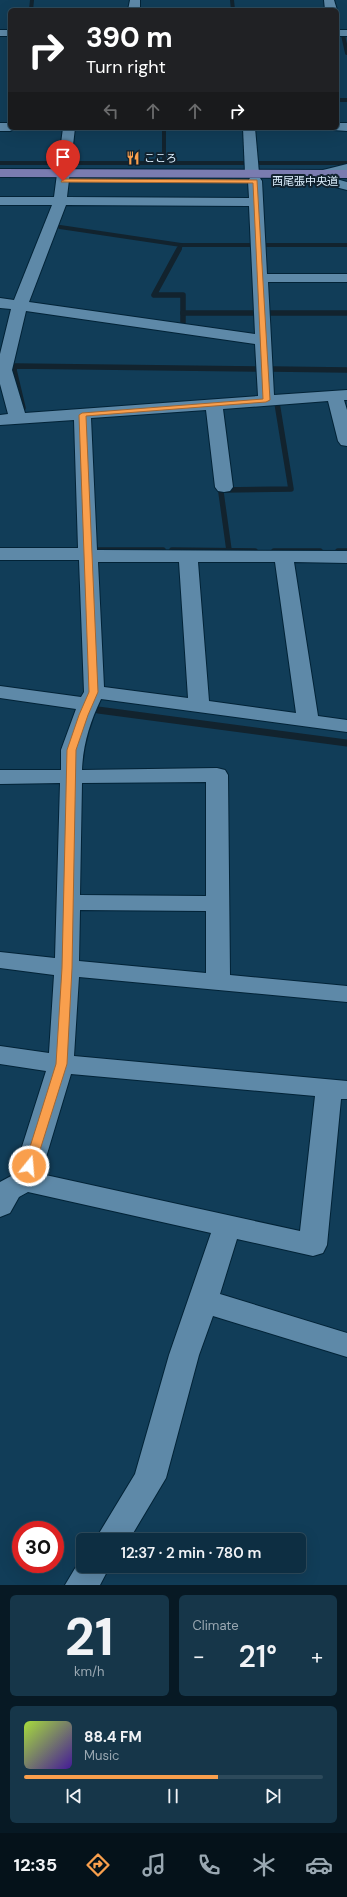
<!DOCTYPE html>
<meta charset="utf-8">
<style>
:root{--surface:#0d2e42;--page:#163649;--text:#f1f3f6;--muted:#9aa8b2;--line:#2d4a5b;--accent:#f99f4d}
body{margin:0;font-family:"DM Sans","Noto Sans JP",sans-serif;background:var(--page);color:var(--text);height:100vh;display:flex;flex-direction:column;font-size:15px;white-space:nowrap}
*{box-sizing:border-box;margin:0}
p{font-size:13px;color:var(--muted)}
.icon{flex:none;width:22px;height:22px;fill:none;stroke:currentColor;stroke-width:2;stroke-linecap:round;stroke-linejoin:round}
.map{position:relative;height:1585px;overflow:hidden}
.side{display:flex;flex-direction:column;gap:10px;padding:10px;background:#071924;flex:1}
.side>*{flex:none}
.banner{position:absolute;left:8px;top:8px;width:331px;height:122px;border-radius:6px;box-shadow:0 4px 16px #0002,0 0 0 1px var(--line);background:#202124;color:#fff;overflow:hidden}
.speed{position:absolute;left:12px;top:1521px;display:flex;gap:8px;font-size:20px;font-weight:700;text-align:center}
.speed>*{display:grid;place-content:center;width:52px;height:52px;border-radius:50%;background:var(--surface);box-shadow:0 4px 16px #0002,0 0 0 1px var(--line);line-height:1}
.speed .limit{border:6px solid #d22;background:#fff;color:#111}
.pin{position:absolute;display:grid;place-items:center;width:34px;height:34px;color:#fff;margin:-41px -17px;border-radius:50% 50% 50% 0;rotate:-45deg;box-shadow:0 0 4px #0007}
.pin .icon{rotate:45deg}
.me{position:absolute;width:44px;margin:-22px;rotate:17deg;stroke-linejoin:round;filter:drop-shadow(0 0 3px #0008)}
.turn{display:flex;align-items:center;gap:14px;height:84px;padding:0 12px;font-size:18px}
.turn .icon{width:52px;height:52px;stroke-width:2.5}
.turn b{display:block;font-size:28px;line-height:34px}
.lanes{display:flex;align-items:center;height:38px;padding:0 12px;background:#0003;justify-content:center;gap:20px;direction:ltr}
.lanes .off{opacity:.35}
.big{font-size:30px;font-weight:600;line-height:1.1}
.side .card{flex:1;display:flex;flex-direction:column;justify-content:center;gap:6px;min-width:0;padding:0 14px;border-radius:6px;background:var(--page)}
.side .dial{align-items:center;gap:0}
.dial b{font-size:52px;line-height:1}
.song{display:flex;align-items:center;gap:12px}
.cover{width:48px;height:48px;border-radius:6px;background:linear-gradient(135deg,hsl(80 70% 55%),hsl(260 70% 35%))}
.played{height:4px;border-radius:2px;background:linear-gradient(90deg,var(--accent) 65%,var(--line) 65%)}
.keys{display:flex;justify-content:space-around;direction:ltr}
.heat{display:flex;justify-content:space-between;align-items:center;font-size:22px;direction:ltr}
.side .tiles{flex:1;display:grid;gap:10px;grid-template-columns:1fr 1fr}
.card:last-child{grid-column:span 2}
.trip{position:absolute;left:76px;top:1533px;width:230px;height:40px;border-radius:6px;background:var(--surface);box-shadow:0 4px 16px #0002,0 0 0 1px var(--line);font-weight:600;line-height:40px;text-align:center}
.dock{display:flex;height:64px;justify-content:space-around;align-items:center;background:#05121a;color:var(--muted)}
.dock .icon{width:28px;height:28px}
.dock .selected{color:var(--accent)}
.dock b{font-size:18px;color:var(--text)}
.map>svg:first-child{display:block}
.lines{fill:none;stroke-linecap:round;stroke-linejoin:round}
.stream-far2{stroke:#12232e;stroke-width:4}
.stream-far1{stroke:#12232e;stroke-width:5.5}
.stream{stroke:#12232e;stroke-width:7}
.minor-casing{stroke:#022337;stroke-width:2}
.primary-casing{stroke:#022337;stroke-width:2}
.minor{fill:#5e89a8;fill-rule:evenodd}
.primary{fill:#7a7cb0;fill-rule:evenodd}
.route{fill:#f99f4d;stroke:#a26732}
.labels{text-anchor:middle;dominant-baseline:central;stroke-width:4;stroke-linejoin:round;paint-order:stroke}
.far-poi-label{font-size:11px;fill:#dff1ff;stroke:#11222f;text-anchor:start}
.far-street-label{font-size:11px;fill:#dff1ff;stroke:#11222f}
</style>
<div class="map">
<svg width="347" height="1585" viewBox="0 0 347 1585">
<rect width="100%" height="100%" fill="#113d58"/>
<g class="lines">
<!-- stream-far2 -->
<g class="stream-far2">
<path d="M232,0L233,10"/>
<path d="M31,10L32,0"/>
<path d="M343,35L347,53"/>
<path d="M337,100H347"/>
<path d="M77,129H164V163"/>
<path d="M0,163H57"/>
<path d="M73,163H247"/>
<path d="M257,163H347"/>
<path d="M60,227L181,245H253"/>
<path d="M263,245H347"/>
<path d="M179,250L181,245"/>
</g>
<!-- stream-far1 -->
<g class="stream-far1">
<path d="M179,249L154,295H183V323"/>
<path d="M183,313H257"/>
<path d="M268,313H347"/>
<path d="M272,369L347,370"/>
<path d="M23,408L14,370L15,366L259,369"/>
<path d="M220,485L229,550"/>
<path d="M222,490L291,489L277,403"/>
<path d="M98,550H163"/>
<path d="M172,550L255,551"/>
<path d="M274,551H320"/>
<path d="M338,551H347"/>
</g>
<!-- stream -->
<path class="stream" d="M98,710L347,743"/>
<!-- minor casing -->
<g class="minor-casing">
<g id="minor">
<path d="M130,0H140V10H128Z"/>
<path d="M324,0H334L337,10H325Z"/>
<rect x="0" y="30" width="10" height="6"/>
<rect x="337" y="30" width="10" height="6"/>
<path d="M0,123H10V128H16L10,131H0Z"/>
<path d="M337,123H347V131L333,130L331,128H337Z"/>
<path d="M63,128H75L67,197L249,198L248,181L250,178H260L262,181L267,274H347V282H268L274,395L347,390V400H344L347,410V446L341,445L338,441L328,401L223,409L233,487L230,491L224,492L218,491L215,487L206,410L91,418L97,550L347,551V563L294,562L318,716L347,720V732L101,699C90,722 83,744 82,770L217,768L225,770L228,775L230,975L347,986V1002L79,977L74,1056L347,1081V1099H341L327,1245L323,1253L313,1256L237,1239L220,1294L347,1333V1357L213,1316L199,1355L166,1478L129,1540H95L135,1474L169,1355L211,1233L28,1192L19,1197L10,1213L0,1217V1182L13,1175L46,1071L0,1064V1046L49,1053L54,975L0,968V952L55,958L60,783L0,784V770H61V750L76,709L0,698V686L81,697L84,692L79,560H0V548H78L74,420L0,425V415L8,414L0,384V354L11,309L0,308V298L14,300L52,205H0V197H54ZM66,205L249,206L255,334L29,302ZM26,311L255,344L258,396L25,413L12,370ZM98,562H179L188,698L104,687ZM198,562H275L296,713L209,701ZM206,782V896L80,895L82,783ZM80,910L206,911V973L79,961ZM71,1074L315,1096L300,1231L41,1174Z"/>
<path d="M243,128H255L259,173L257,176H247L245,173Z"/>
<path d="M347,164V172L324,178L319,177L317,174L319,171Z"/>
<path d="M329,177L347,182V190L324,184L322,181L324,178Z"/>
<path d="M83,1555V1566H110L100,1585H65Z"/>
</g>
</g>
<!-- primary casing -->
<g class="primary-casing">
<path id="primary" d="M0,169L347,170V178L0,177Z"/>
</g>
<!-- minor -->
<use href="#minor" class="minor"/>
<!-- primary -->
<use href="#primary" class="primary"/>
</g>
<!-- route -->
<path class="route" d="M63,179L257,180L270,400L266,402L86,416L98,692L88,715L76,750L72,968L67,1064L35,1166L29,1170L24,1166L56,1064L62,968L67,750L79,715L89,692L79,415L82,413L263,399L253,183L61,182Z"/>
<!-- icons -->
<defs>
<g id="restaurant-bare" transform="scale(1.08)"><path d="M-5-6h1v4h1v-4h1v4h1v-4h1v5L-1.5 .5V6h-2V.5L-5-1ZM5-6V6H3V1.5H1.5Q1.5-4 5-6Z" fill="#f99f4d" stroke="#11222f" stroke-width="2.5" paint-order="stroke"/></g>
</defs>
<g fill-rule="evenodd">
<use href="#restaurant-bare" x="133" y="158"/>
</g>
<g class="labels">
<!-- far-poi labels -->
<g class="far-poi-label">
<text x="144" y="158">こころ</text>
</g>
<!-- far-street labels -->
<g class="far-street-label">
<text x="305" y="181">西尾張中央道</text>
</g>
</g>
</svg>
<div class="speed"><div class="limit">30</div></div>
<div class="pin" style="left:63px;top:181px;background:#d93025"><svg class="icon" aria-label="arrive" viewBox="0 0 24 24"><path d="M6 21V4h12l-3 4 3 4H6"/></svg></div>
<svg class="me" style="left:29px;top:1166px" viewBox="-20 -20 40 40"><circle r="17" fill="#f99f4d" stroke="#fff" stroke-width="3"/><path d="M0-11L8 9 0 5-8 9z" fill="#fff"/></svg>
<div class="trip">12:37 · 2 min · 780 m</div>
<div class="banner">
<div class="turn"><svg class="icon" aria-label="right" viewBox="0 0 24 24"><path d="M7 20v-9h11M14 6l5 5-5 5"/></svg><div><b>390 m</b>Turn right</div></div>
<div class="lanes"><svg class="icon off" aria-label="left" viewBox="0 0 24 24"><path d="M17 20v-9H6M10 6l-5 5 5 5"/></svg><svg class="icon off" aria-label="ahead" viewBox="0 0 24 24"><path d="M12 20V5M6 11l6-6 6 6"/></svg><svg class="icon off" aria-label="ahead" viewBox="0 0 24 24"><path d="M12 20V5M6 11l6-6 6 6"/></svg><svg class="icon" aria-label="right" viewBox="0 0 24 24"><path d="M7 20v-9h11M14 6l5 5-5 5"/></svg></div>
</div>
</div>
<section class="side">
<div class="tiles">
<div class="card dial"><b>21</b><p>km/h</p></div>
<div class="card"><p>Climate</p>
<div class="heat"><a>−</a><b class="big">21°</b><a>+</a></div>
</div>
<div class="card">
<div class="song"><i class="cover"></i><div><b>88.4 FM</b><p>Music</p></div></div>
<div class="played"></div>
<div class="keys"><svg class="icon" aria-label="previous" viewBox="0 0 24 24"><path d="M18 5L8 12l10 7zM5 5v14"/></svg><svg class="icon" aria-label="pause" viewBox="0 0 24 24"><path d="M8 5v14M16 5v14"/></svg><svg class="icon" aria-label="next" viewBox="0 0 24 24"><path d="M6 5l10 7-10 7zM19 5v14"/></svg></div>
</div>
</div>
</section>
<nav class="dock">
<b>12:35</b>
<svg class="icon selected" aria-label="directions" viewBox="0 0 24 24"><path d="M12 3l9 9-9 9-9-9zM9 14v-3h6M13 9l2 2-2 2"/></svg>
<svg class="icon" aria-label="music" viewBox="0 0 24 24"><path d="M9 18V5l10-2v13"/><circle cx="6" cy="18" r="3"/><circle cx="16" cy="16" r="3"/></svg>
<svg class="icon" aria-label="phone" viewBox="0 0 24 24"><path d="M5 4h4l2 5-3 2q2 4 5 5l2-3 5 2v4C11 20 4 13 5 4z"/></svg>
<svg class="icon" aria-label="climate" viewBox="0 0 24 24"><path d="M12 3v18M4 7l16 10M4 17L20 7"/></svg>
<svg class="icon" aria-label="car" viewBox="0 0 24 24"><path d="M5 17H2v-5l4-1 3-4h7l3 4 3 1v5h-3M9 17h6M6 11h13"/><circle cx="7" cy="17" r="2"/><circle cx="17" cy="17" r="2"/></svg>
</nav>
